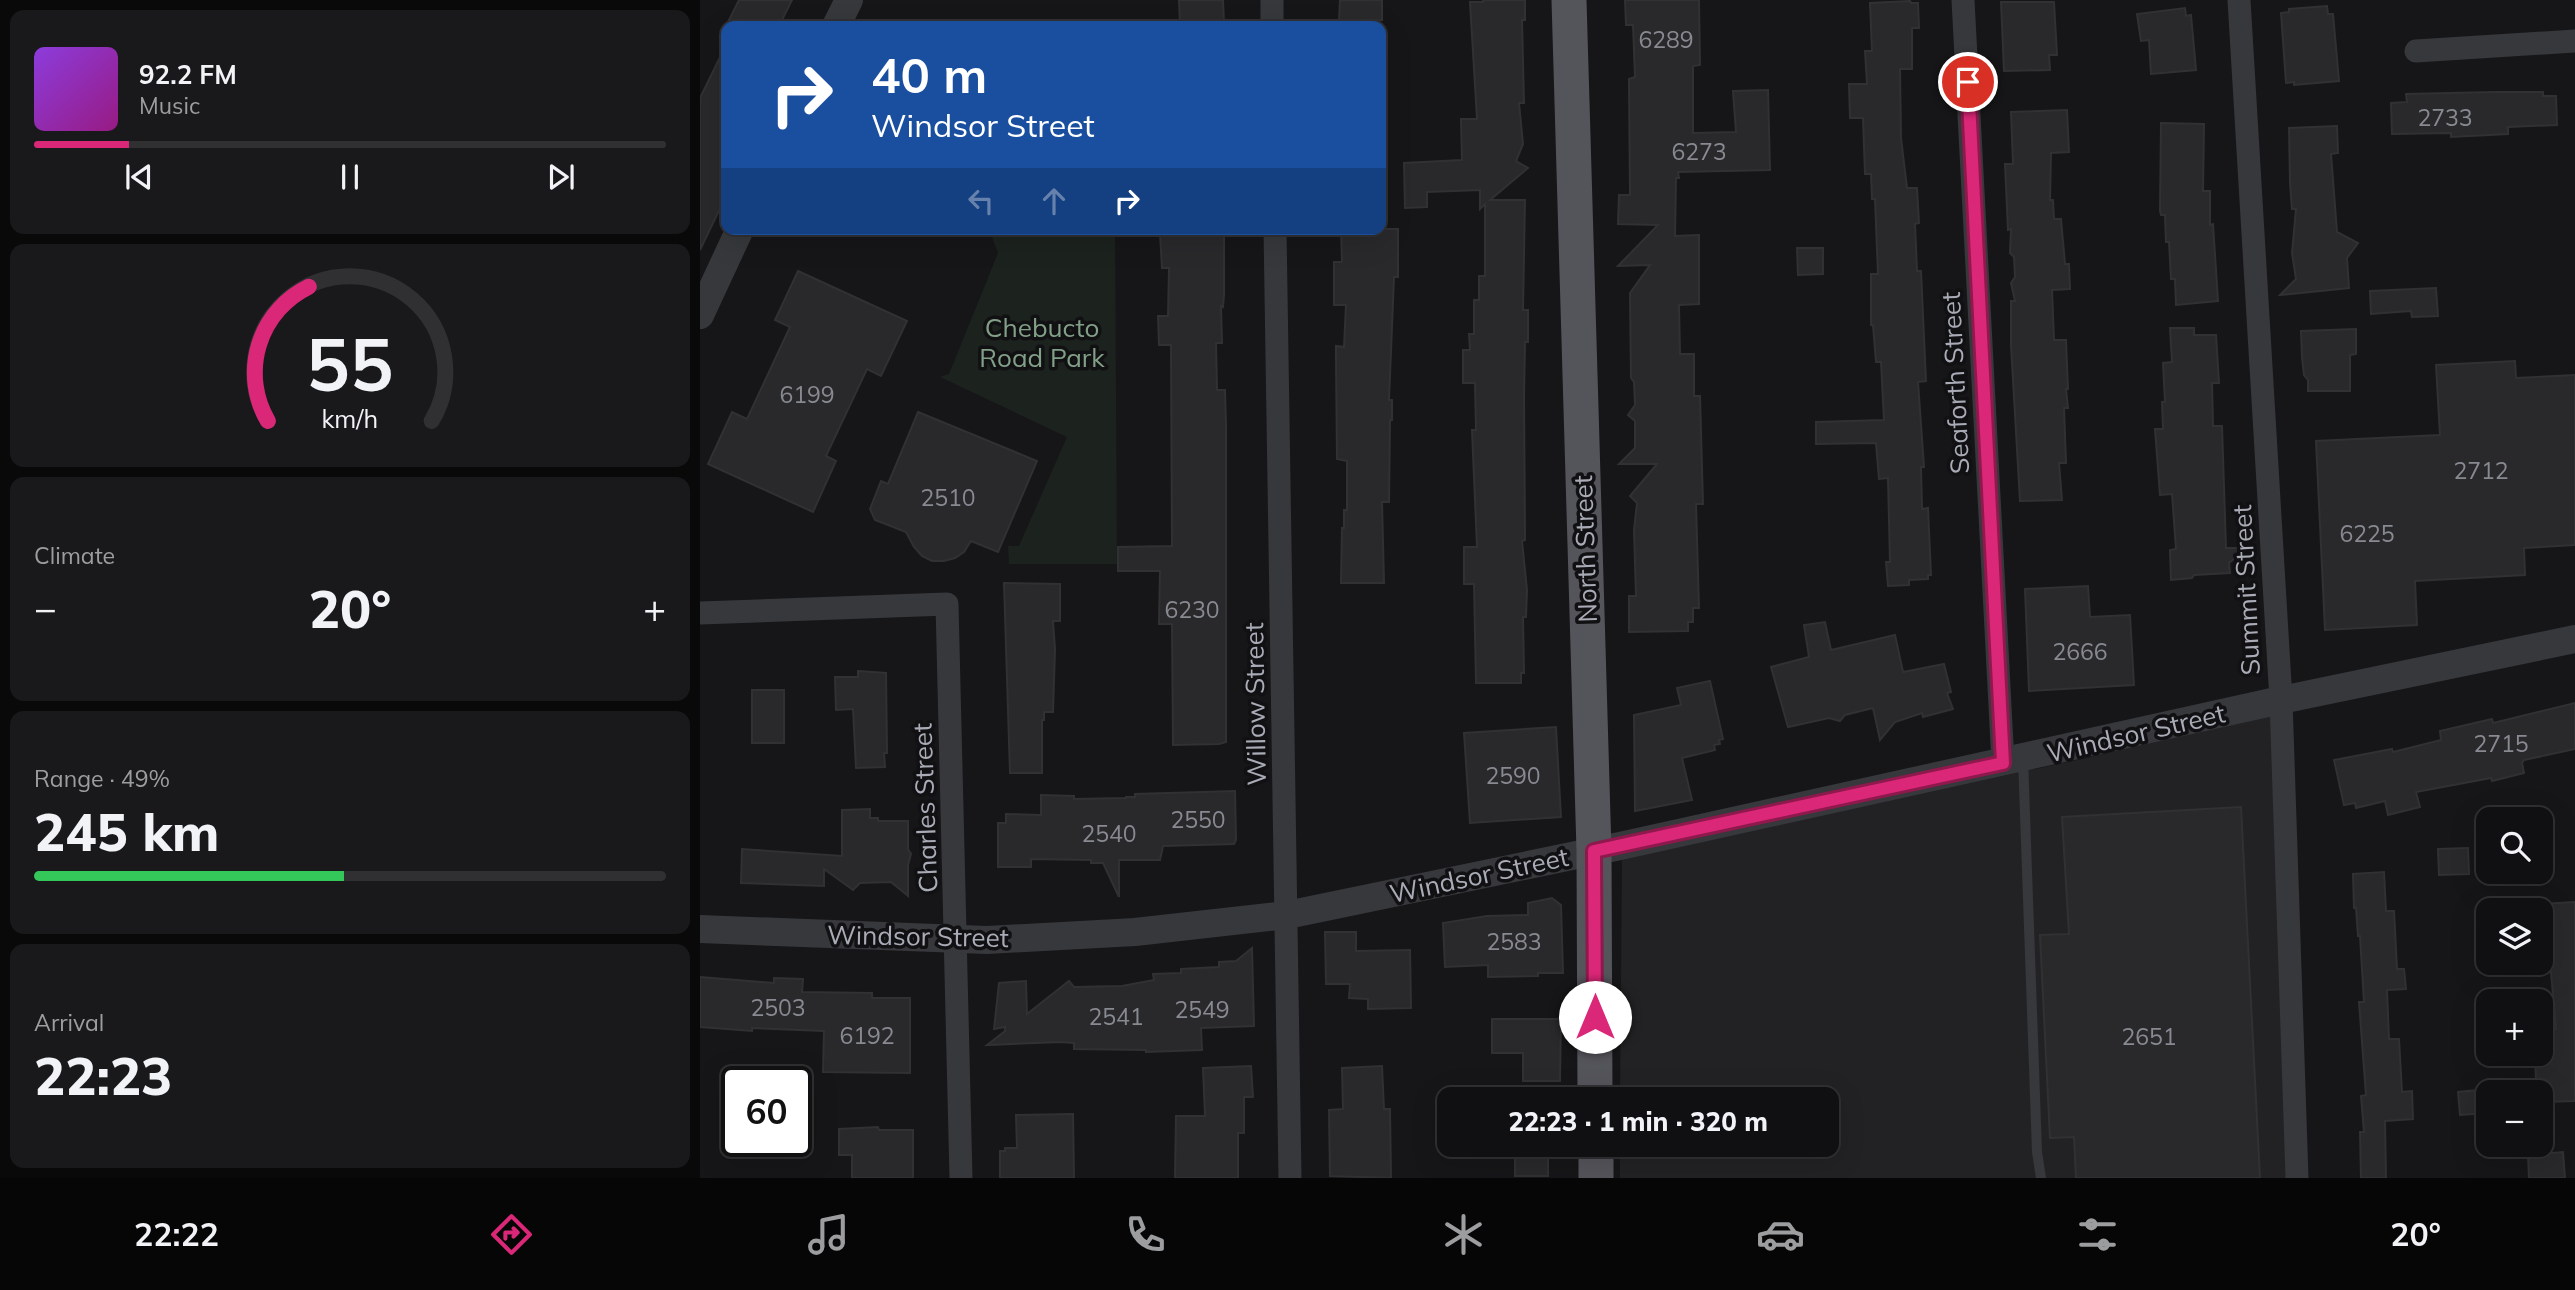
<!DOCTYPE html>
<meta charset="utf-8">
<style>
:root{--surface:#101012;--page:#19191b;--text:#f1f3f6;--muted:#9c9d9f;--line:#303032;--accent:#db2777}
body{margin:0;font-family:Mulish,sans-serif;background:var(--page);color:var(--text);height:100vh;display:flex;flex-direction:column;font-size:26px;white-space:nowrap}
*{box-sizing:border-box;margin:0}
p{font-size:23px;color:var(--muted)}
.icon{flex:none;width:38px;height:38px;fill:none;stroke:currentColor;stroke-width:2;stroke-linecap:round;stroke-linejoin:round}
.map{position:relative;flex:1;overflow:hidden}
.drawer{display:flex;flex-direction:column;gap:10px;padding:10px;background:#09090a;width:700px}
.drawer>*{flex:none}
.banner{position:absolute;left:21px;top:21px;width:665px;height:214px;border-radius:14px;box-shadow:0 7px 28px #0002,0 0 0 2px var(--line);background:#1a4fa0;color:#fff;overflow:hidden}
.fabs{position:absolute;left:1776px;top:807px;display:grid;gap:14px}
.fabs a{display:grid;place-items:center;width:77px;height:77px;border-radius:14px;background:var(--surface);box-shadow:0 7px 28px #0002,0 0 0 2px var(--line);font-size:35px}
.speed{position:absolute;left:21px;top:1066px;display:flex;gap:14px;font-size:35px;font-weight:700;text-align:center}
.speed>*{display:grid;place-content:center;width:91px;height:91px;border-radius:50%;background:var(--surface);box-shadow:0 7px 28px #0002,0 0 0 2px var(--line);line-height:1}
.speed .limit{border:4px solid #111;border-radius:10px;background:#fff;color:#111}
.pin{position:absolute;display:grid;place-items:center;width:60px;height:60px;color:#fff;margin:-30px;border:4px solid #fff;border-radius:50%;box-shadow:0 2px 7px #0007}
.me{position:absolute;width:77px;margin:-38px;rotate:0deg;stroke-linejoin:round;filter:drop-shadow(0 0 5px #0008)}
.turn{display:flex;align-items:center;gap:24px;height:147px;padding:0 35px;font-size:32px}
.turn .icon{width:91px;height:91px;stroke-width:2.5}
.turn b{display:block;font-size:49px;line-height:60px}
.lanes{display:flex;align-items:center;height:66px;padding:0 35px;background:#0003;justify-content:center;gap:35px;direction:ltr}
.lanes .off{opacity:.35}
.big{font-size:52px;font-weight:800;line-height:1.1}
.drawer .tile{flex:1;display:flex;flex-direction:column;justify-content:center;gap:10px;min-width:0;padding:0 24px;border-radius:14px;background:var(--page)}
.drawer .dial{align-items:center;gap:0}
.dial svg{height:182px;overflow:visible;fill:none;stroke:var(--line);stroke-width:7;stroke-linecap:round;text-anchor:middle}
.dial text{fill:var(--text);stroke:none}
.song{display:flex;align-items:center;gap:21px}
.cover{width:84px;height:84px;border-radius:10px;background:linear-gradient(135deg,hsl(270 70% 55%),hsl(310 70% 35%))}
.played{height:7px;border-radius:4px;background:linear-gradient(90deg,var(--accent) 15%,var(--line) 15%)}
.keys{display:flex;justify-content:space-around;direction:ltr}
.heat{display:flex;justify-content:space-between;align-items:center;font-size:38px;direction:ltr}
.charge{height:10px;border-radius:5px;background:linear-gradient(90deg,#34c759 49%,var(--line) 0)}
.trip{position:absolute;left:737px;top:1087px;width:402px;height:70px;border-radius:14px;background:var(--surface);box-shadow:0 7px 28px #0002,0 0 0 2px var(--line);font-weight:800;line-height:70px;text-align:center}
.tab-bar{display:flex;height:112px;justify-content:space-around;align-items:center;background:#060607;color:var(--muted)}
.tab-bar .icon{width:49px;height:49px}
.tab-bar .current{color:var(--accent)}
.tab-bar b{font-size:32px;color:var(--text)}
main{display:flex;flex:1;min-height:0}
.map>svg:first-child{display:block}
.built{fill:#222224}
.green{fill:#1c221e}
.building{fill:#29292b;stroke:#313033;stroke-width:2}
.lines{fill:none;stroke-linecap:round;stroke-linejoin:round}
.service{stroke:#37383c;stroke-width:10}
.minor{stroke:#37383c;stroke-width:23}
.tertiary{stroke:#37383c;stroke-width:28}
.primary{stroke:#54545b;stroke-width:35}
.route-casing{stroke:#8e194d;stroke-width:18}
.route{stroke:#db2777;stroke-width:12}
.labels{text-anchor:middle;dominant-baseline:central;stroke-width:7;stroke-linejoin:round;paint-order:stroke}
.number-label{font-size:23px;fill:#888a92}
.park-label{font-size:26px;fill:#829f87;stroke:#111113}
.street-label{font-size:26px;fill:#a9acb6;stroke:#111113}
</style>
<main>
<section class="drawer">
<div class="tile">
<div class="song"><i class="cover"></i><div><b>92.2 FM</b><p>Music</p></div></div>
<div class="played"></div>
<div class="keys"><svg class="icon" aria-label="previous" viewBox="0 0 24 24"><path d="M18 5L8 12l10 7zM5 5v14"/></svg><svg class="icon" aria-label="pause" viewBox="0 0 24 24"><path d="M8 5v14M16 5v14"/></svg><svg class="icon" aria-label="next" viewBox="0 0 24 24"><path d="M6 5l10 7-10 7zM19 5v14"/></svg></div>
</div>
<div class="tile dial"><svg viewBox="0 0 100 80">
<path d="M14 69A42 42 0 1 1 86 69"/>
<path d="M14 69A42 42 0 0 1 32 10" stroke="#db2777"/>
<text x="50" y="56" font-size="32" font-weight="700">55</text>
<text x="50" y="72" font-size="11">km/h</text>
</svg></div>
<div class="tile"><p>Climate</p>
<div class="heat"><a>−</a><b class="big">20°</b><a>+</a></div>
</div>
<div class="tile"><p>Range · 49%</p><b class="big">245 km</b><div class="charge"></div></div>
<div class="tile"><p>Arrival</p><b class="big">22:23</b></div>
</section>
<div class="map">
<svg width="1875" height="1178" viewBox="0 0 1875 1178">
<rect width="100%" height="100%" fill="#161618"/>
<!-- built -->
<path class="built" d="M1581,700L1597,1178H920V1145L1127,1144V1099H920L922,858L1391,757Z"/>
<!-- green -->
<g class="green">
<path d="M413,23V26H175Z"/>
<path d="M289,229H415L417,564H309L308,546H319L367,437L240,377L249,374L298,253Z"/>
</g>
<!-- building -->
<g class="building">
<path d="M39,0H92L79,26H26Z"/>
<path d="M479,0H523L524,23L480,25Z"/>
<path d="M640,0H682V20L639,21Z"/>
<path d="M783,0H825V20H822L824,103H819L823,144L816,161L828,168L790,200H825L823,310H828V342H825L824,396L825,540L822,541L827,590L826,617H823L824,673H821V683H776L774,584H764V547H777L772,430H776L775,383H763V350H770L769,334H774V300H779V276H785V204L780,209V190L727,192V207L705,208L704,163L762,160L761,119H777L770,2H783Z"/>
<path d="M925,0H999L1000,65L993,66V133L1036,132L1033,91L1068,90L1070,170L978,172L979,178H976L975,236L999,235V304L979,305L980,354H994V396H1000L1003,504H996L999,608H993V622H988V631L929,632V596H936L934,530L937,503L930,496L957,464H919L935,448V421L928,415L935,405L934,382L931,378L930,293L950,265L918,266L958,225L918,224L919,195H930L929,79L935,77L933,25H926Z"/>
<path d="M1210,1L1211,3H1218L1219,28H1212V69H1200L1201,138L1207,188H1217L1219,223L1215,224L1217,271H1221L1226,381L1218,382L1224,467H1221L1222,509L1228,508L1231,575H1228V579L1209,580V585L1188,586L1186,562H1190L1188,478L1179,479L1176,443L1116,444V422L1184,420L1181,362H1176L1173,325H1171V274H1178L1175,199H1172L1171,174H1165L1163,118H1150L1149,84H1167L1165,51H1172L1170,3Z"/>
<path d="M1301,2H1354L1357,55H1349L1350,70L1304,71Z"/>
<path d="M1627,6L1628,14H1633L1639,81L1594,85V82L1586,83L1581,13L1589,12V9Z"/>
<path d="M1485,8L1486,16L1491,15L1496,70L1451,74L1449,40L1441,41L1437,14Z"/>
<path d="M26,45V196L0,250V98Z"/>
<path d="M1795,92H1843V96H1856L1857,125L1808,127V134L1751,137V133L1692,134L1691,103L1707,102L1706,94Z"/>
<path d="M1367,110L1369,152L1351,153L1350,200H1353L1354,219H1361L1365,264H1369L1370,289L1352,290L1354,340H1366L1368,389H1366L1368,408H1364L1366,463H1359L1362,500L1320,501L1311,345V301H1315L1311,283L1315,277L1314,257L1310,253L1311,229L1308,230L1305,164H1313L1311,112Z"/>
<path d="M1461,123L1504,124L1503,191H1510V225L1513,224L1518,301L1476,305L1475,279H1471L1469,242H1466L1465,215H1461L1460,211Z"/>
<path d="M1637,126L1638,153L1631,154L1637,232L1658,243L1647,258L1649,288L1580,295L1596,279L1592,253L1596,209H1592L1590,183L1589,128Z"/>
<path d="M641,229H698V277H694L689,400H692V420H690L689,502H682L684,583H641L642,528H644V510H647V461L637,459L636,359V346L644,347L646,305H634V262H642Z"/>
<path d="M460,234H524V295L523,307L521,306L522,343H516L517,390H525L526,426V742L519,744L473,745L472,624H459L460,571H418V547L472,546L471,345H459L458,316H468L469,268H462Z"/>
<path d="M1097,248H1123V274L1098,275Z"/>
<path d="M98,271L207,321L181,376L167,369L126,456L136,461L113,512L8,464L32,412L47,419L90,327L75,320Z"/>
<path d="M1736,288L1738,316L1712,317L1711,311L1671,314L1670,291Z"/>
<path d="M1470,328H1494V335H1516L1519,383H1512L1513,426H1522L1526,548H1547L1529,563L1530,573L1494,575L1492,578L1471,580L1470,550L1476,549L1472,494L1460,495L1455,429H1463L1462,402H1465L1463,363L1472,362Z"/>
<path d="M1656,329V354L1650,355V391H1608V380L1604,375L1602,357L1601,331Z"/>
<path d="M1815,361L1816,378L1875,375V545L1824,548L1825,575L1715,581L1717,625L1625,630L1616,441L1740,435L1736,365Z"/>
<path d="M218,412L337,461L298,552L271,541L264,552L255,558L244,561H232L222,556L214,547L206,532L175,520L170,509L181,481L188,484Z"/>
<path d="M304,583L360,584V621H353L355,649L353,712H344V720H342V773H310Z"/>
<path d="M1388,586L1390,617L1430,615L1434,685L1329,691L1325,589Z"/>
<path d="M1125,622L1131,650L1195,635L1203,672L1244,664L1251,692L1247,693L1253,709L1223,717L1222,713L1195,722L1180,740L1173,708L1145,715L1140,721L1129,718L1088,727L1071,667L1109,657L1104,625Z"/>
<path d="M158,671L186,673L187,753H184L185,767L156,768L153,709L136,710L135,677H158Z"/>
<path d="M1010,681L1023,739L1019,740L1020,744L1014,745L1015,750L982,758L992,800L935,811L934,715L981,705L977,688Z"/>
<rect x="52" y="690" width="32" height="53"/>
<path d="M1875,703V749L1824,760L1822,763L1824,773L1792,781L1791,778L1716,792L1720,807L1688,815L1685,801L1656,808L1655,803L1644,805L1634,760L1692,749L1693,752L1741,740L1740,731L1792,719L1793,723Z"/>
<path d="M856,727L861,817L770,823L764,733Z"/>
<path d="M535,791L536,840L534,844L463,846L460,860H419V897L403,863H391V860L331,859V867H298V823H306V814L341,815V795L374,796V799L426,798V797H435V794Z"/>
<path d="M1541,807L1560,1178H1376L1374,1137L1350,1138L1340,935L1369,934L1362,817Z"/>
<path d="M170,809V818H178V821H208V849L211,854L208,865V896L191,882L160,883L153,890L124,869V886L41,883L42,849L142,856V810Z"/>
<path d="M1768,848L1769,874L1739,875L1738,849Z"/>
<path d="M1684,872L1686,911H1694L1697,969H1704L1706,989L1687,990L1689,1039H1699L1702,1092L1712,1091L1713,1119L1685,1121L1686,1178H1661L1660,1132H1664L1661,1096L1666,1095L1659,1002H1664L1660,936H1658L1656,908H1654L1653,874Z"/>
<path d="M852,898L861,905L863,973H838V976L788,977V965L745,967L743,923L787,916L828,915V903Z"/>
<path d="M1875,902V1101L1845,1102L1844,1080L1836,1081L1835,1054H1841V1043H1846V1029H1856L1848,938L1841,939V904Z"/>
<path d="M625,932H656V951L710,950L711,1008L668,1009V999L649,998L650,984H626Z"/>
<path d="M552,948L554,1026L501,1028L502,1050L446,1052V1050L374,1049V1043L361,1042L287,1045L305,1031V1027L294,1029L299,983L326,981L327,1014L369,981L374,987L422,986L454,980L453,974L481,973V969L519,967V962L536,961Z"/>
<path d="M0,977L74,983V978L103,979L102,992L172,993V998H210V1073L123,1072L124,1031L52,1028V1031L0,1027Z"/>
<path d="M792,1019H861L860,1081H823V1053H792Z"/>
<path d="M551,1066L553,1097H544V1133H538V1178H475L476,1116H505L503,1068Z"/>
<path d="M682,1066L684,1109H690L691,1178L630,1176L629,1110L643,1109L642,1068Z"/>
<path d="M1788,1089V1113L1760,1115L1758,1092Z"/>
<path d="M373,1114L374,1178H300V1151H305V1148H317L316,1115Z"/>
<path d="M178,1127L179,1130H213V1178H152V1155H139V1129Z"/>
<path d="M848,1148V1176H815V1149Z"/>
<path d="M1863,1152L1865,1178H1829L1828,1155Z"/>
</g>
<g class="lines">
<!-- service -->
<path class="service" d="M1323,758L1337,1152L1341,1178"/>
<!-- minor -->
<g class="minor">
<path d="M572,0V26"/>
<path d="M1263,0L1303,763"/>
<path d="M1539,0L1581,700L1597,1178"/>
<path d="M1716,51L1875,41"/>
<path d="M575,229L590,1178"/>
<path d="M0,613L247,604L261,1178"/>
</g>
<!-- tertiary -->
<g class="tertiary">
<path d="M136,26L149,0"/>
<path d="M0,315L40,229"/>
<path d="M0,929L287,940L435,932L587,915L920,846L1581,700L1875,639"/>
</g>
<!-- primary -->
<g class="primary">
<path d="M869,0L894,851L895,1099"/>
<path d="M896,1144V1178"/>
</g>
</g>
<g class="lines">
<!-- route casing -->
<g class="route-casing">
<path id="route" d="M895,1017L894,851L1303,763L1268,82"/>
</g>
<!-- route -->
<use href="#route" class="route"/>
</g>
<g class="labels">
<!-- number labels -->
<g class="number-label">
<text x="966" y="39">6289</text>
<text x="1745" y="117">2733</text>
<text x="999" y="151">6273</text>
<text x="107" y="394">6199</text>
<text x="1781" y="470">2712</text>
<text x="248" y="497">2510</text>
<text x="1667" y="533">6225</text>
<text x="492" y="609">6230</text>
<text x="1380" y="651">2666</text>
<text x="1801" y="743">2715</text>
<text x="813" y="775">2590</text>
<text x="498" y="819">2550</text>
<text x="409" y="833">2540</text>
<text x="814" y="941">2583</text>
<text x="78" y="1007">2503</text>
<text x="502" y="1009">2549</text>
<text x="416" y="1016">2541</text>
<text x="167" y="1035">6192</text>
<text x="1449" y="1036">2651</text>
</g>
<!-- park labels -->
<g class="park-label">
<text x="342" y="327">Chebucto<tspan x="342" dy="30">Road Park</tspan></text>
</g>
<!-- street labels -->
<g class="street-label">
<text transform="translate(1255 383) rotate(-93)">Seaforth Street</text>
<text transform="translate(885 549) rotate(-92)">North Street</text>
<text transform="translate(1546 590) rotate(-93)">Summit Street</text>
<text transform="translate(555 704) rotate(-91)">Willow Street</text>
<text transform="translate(1436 733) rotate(-13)">Windsor Street</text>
<text transform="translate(225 808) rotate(-92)">Charles Street</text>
<text transform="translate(779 875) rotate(-12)">Windsor Street</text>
<text transform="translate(218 936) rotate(1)">Windsor Street</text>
</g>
</g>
</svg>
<div class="fabs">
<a><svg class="icon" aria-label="search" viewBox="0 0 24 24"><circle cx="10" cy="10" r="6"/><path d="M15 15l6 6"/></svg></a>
<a><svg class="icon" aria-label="layers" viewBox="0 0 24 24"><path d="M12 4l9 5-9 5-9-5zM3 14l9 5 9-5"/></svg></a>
<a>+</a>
<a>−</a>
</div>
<div class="speed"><div class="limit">60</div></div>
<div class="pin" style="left:1268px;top:82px;background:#d93025"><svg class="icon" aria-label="arrive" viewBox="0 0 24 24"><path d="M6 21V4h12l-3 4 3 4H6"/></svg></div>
<svg class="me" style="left:895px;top:1017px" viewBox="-20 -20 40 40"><circle r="19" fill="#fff"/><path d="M0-13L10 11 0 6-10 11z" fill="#db2777"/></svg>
<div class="trip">22:23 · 1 min · 320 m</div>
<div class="banner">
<div class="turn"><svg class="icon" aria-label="right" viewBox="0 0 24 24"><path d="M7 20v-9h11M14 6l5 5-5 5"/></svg><div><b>40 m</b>Windsor Street</div></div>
<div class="lanes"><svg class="icon off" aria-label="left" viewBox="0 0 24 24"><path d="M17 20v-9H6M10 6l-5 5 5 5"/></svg><svg class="icon off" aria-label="ahead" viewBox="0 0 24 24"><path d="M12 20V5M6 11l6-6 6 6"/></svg><svg class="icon" aria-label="right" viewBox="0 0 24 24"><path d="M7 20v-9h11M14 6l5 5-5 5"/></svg></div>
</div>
</div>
</main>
<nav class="tab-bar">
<b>22:22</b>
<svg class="icon current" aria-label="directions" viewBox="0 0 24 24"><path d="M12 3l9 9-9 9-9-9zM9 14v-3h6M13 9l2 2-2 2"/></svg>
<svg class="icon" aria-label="music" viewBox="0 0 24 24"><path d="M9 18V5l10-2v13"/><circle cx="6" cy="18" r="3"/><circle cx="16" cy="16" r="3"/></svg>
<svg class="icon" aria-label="phone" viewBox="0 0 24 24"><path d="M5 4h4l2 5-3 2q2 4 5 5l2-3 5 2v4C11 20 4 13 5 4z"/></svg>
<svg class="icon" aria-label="climate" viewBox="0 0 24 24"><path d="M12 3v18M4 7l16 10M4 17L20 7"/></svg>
<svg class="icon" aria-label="car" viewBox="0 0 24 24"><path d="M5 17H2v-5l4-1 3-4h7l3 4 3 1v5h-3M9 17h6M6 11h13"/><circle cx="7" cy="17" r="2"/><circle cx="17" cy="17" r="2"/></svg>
<svg class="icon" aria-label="filters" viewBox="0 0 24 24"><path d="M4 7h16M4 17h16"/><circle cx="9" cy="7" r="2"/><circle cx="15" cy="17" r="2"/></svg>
<b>20°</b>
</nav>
